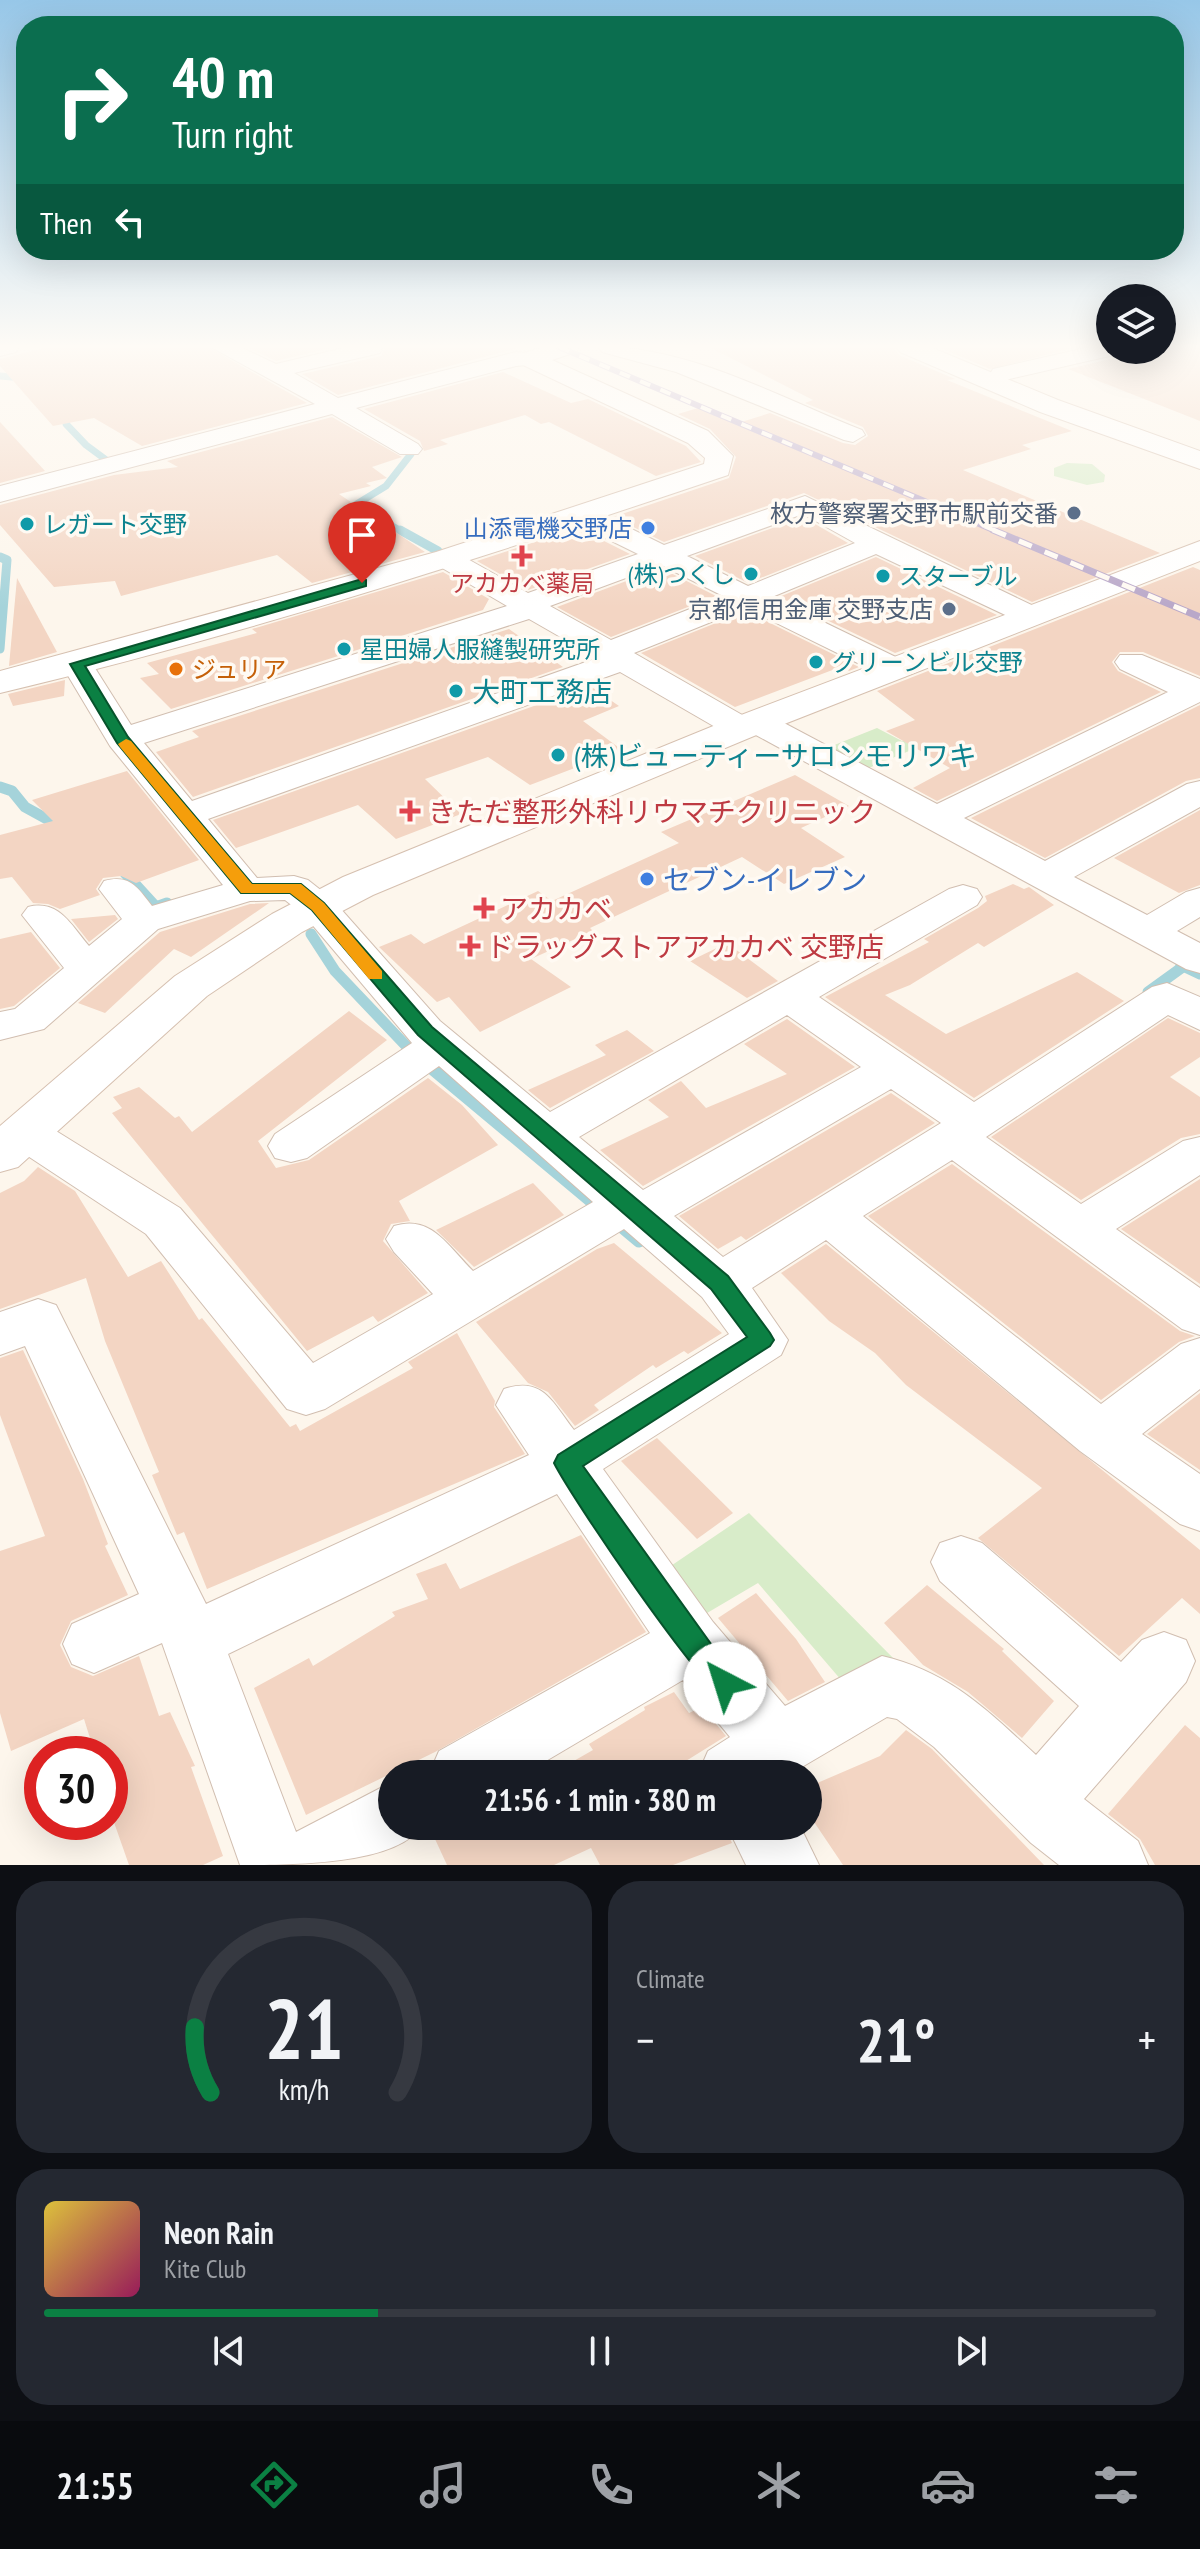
<!DOCTYPE html>
<meta charset="utf-8">
<style>
:root{--surface:#171b24;--page:#242831;--text:#f1f3f6;--muted:#9ea1a6;--line:#363941;--accent:#0b8043}
body{margin:0;font-family:"PT Sans Narrow","Noto Sans JP",sans-serif;background:var(--page);color:var(--text);height:100vh;display:flex;flex-direction:column;font-size:30px;white-space:nowrap}
*{box-sizing:border-box;margin:0}
p{font-size:26px;color:var(--muted)}
.icon{flex:none;width:44px;height:44px;fill:none;stroke:currentColor;stroke-width:2;stroke-linecap:round;stroke-linejoin:round}
.map{position:relative;height:1865px;overflow:hidden}
.details{display:flex;flex-direction:column;gap:16px;padding:16px;background:#0d0f14;flex:1}
.details>*{flex:none}
.top-card{position:absolute;left:16px;top:16px;width:1168px;height:244px;border-radius:32px;box-shadow:0 8px 32px #0002;background:#0b6e4f;color:#fff;overflow:hidden}
.fabs{position:absolute;left:1096px;top:284px;display:grid;gap:16px}
.fabs a{display:grid;place-items:center;width:80px;height:80px;border-radius:50%;background:var(--surface);box-shadow:0 8px 32px #0002;font-size:40px}
.speed{position:absolute;left:24px;top:1736px;display:flex;gap:16px;font-size:40px;font-weight:700;text-align:center}
.speed>*{display:grid;place-content:center;width:104px;height:104px;border-radius:50%;background:var(--surface);box-shadow:0 8px 32px #0002;line-height:1}
.speed .limit{border:12px solid #d22;background:#fff;color:#111}
.pin{position:absolute;display:grid;place-items:center;width:68px;height:68px;color:#fff;margin:-82px -34px;border-radius:50% 50% 50% 0;rotate:-45deg;box-shadow:0 0 8px #0007}
.pin .icon{rotate:45deg}
.me{position:absolute;width:88px;margin:-44px;rotate:320deg;stroke-linejoin:round;filter:drop-shadow(0 0 6px #0008)}
.turn{display:flex;align-items:center;gap:28px;height:168px;padding:0 24px;font-size:36px}
.turn .icon{width:104px;height:104px;stroke-width:2.5}
.turn b{display:block;font-size:56px;line-height:68px}
.then{display:flex;align-items:center;height:76px;padding:0 24px;background:#0003;gap:16px;font-size:30px}
.big{font-size:60px;font-weight:800;line-height:1.1}
.details .card{flex:1;display:flex;flex-direction:column;justify-content:center;gap:12px;min-width:0;padding:0 28px;border-radius:32px;background:var(--page)}
.details .dial{align-items:center;gap:0}
.dial svg{height:208px;overflow:visible;fill:none;stroke:var(--line);stroke-width:7;stroke-linecap:round;text-anchor:middle}
.dial text{fill:var(--text);stroke:none}
.song{display:flex;align-items:center;gap:24px}
.cover{width:96px;height:96px;border-radius:12px;background:linear-gradient(135deg,hsl(50 70% 55%),hsl(330 70% 35%))}
.played{height:8px;border-radius:4px;background:linear-gradient(90deg,var(--accent) 30%,var(--line) 30%)}
.keys{display:flex;justify-content:space-around;direction:ltr}
.heat{display:flex;justify-content:space-between;align-items:center;font-size:44px;direction:ltr}
.details .tiles{flex:1;display:grid;gap:16px;grid-template-columns:1fr 1fr}
.card:last-child{grid-column:span 2}
.trip{position:absolute;left:378px;top:1760px;width:444px;height:80px;border-radius:40px;background:var(--surface);box-shadow:0 8px 32px #0002;font-weight:800;line-height:80px;text-align:center}
.dock{display:flex;height:128px;justify-content:space-around;align-items:center;background:#090b0e;color:var(--muted)}
.dock .icon{width:56px;height:56px}
.dock .current{color:var(--accent)}
.dock b{font-size:36px;color:var(--text)}
.map>svg:first-child{display:block}
.green{fill:#d8ecc9}
.lines{fill:none;stroke-linecap:round;stroke-linejoin:round}
.stream-far3{stroke:#a5d3da;stroke-width:7}
.stream-far2{stroke:#a5d3da;stroke-width:9}
.stream-far1{stroke:#a5d3da;stroke-width:11}
.stream{stroke:#a5d3da;stroke-width:13}
.building{fill:#f3d5c3}
.street-casing{stroke:#d1beb0;stroke-width:2}
.secondary-casing{stroke:#d6c0b0;stroke-width:2}
.street{fill:#fff;fill-rule:evenodd}
.secondary{fill:#fff;fill-rule:evenodd}
.rail-far1-casing{stroke:#b9a8c9;stroke-width:6}
.rail-casing{stroke:#b9a8c9;stroke-width:7}
.rail-far1{stroke:#fffaf3;stroke-width:4;stroke-dasharray:11;stroke-linecap:butt}
.rail{stroke:#fffaf3;stroke-width:5;stroke-dasharray:14;stroke-linecap:butt}
.route{fill:#0b8043;stroke:#07532c;stroke-width:2}
.slow{fill:#f59e0b}
.service-dot{fill:#5c6f8a;stroke:#fffaf3;stroke-width:3}
.culture-dot{fill:#0f9aa8;stroke:#fffaf3;stroke-width:3}
.shop-dot{fill:#3f7fe0;stroke:#fffaf3;stroke-width:3}
.health-dot{fill:#e0444e;stroke:#fffaf3;stroke-width:3}
.food-dot{fill:#e8710a;stroke:#fffaf3;stroke-width:3}
.labels{text-anchor:middle;dominant-baseline:central;stroke-width:7;stroke-linejoin:round;paint-order:stroke}
.far-service-label{font-size:24px;fill:#4e5e75;stroke:#fffaf3;text-anchor:end}
.far-culture-label{font-size:24px;fill:#0d838f;stroke:#fffaf3;text-anchor:start}
.far-shop-label{font-size:24px;fill:#366cbe;stroke:#fffaf3;text-anchor:end}
.far-health-label{font-size:24px;fill:#be3a42;stroke:#fffaf3}
.far-food-label{font-size:24px;fill:#c56008;stroke:#fffaf3;text-anchor:start}
.culture-label{font-size:28px;fill:#0d838f;stroke:#fffaf3;text-anchor:start}
.health-label{font-size:28px;fill:#be3a42;stroke:#fffaf3;text-anchor:start}
.shop-label{font-size:28px;fill:#366cbe;stroke:#fffaf3;text-anchor:start}
</style>
<div class="map">
<svg width="1200" height="1865" viewBox="0 0 1200 1865">
<rect width="100%" height="100%" fill="#fdf6ec"/>
<!-- green -->
<g class="green">
<path d="M1067,463L1092,464L1105,475L1104,482L1087,485L1054,476V468Z"/>
<path d="M877,728L902,741L924,733L935,740L857,773L817,752Z"/>
<path d="M749,1513L904,1669L854,1695L758,1583L685,1626L653,1578Z"/>
</g>
<g class="lines">
<!-- stream-far3 -->
<g class="stream-far3">
<path d="M0,376L23,378"/>
<path d="M69,411L66,424L86,445L109,462"/>
<path d="M398,447L411,454L386,486L355,505L403,532"/>
</g>
<!-- stream-far2 -->
<g class="stream-far2">
<path d="M400,530L438,551"/>
<path d="M0,557L7,560L0,649"/>
</g>
<!-- stream-far1 -->
<g class="stream-far1">
<path d="M0,787L12,791L25,807L65,829"/>
<path d="M124,872L156,907L167,903"/>
<path d="M311,934L335,971L411,1051"/>
<path d="M1181,965L1200,974"/>
<path d="M1148,992L1184,966"/>
</g>
<!-- stream -->
<path class="stream" d="M409,1049L639,1241"/>
</g>
<!-- building -->
<g class="building">
<path d="M48,347H208L307,403L142,446L94,418L53,426L0,366V359Z"/>
<path d="M247,347H335L276,361Z"/>
<path d="M385,347H515V349L338,395L302,374L381,356Z"/>
<path d="M709,347H894L899,355L955,379L947,380L1072,431L1022,445L1031,449L963,470L1160,553L1032,602L804,493L664,542L613,517L729,478L736,457L710,429L678,414L698,408L735,424L770,413L843,443L855,445L868,436L863,427L805,403L813,400Z"/>
<path d="M938,347H1077L990,369Z"/>
<path d="M1162,347H1200V421L1068,369L1119,357L1123,350H1162Z"/>
<path d="M503,372L571,403L588,399L686,446L701,462L656,476L549,422L541,424L525,415L440,440L448,444L424,451L420,441L364,409Z"/>
<path d="M332,417L402,457L372,467L387,478L366,483L371,486L339,494L425,552L312,583L277,555L121,596L115,581L54,587L0,525V505L114,475L178,467L167,461Z"/>
<path d="M0,422L45,471L0,483Z"/>
<path d="M803,517L848,543L748,583L695,556Z"/>
<path d="M578,528L630,554L528,590L477,561Z"/>
<path d="M876,557L997,615L895,653L779,597Z"/>
<path d="M1193,567L1200,570V676L1143,652H1120L1112,662L1118,671L1161,692L937,801L913,788L950,768L886,731L915,720L877,691Z"/>
<path d="M661,568L716,596L611,637L557,607Z"/>
<path d="M443,572L489,599L483,610L171,709L140,678L159,674L147,663L257,633L252,629Z"/>
<path d="M17,578L57,652L9,666Z"/>
<path d="M746,611L859,667L849,671L843,666L735,707L641,653Z"/>
<path d="M509,629L563,667L193,797L156,752L199,737L192,731Z"/>
<path d="M65,680L64,696L13,706L8,694Z"/>
<path d="M590,686L619,706L583,721L622,750L530,785L488,757L425,779L461,814L396,839L358,805L236,848L213,820Z"/>
<path d="M1200,705V778L1186,781L1045,858L971,818Z"/>
<path d="M127,771L199,860L136,883L121,876L103,878L96,889L100,895L60,909L48,904L33,903L12,877L0,879V835L53,821L32,800Z"/>
<path d="M795,775L849,806L801,828L845,857L784,884L742,857L590,928L593,931L531,959L571,987L480,1032L449,997L437,1002L379,947L411,934L424,944L538,891L552,901L679,843L661,832Z"/>
<path d="M1200,810V885L1179,893L1114,858Z"/>
<path d="M1013,884L1024,889L1029,887L1054,905L984,947L978,943L910,985L885,995L946,1034L1077,972L1124,1001L974,1098L825,997L929,942L924,939L978,908L987,901L985,896Z"/>
<path d="M269,903L191,957L174,949L105,1013L78,1003L160,932L250,904Z"/>
<path d="M115,915L118,919L89,942L71,919Z"/>
<path d="M31,932L60,968L14,1006L0,1009V939Z"/>
<path d="M727,943L778,981L747,998L690,961Z"/>
<path d="M349,1011L387,1040L258,1141L276,1168L309,1160L428,1078L462,1105L498,1145L399,1201L410,1221L391,1224L383,1241L428,1293L378,1322L373,1316L307,1351L112,1113L122,1108L113,1097L139,1087L175,1118L179,1116L192,1132Z"/>
<path d="M1168,1018L1200,1033V1057L1170,1077L1200,1097V1134L1181,1138L1081,1200L991,1137Z"/>
<path d="M787,1019L855,1067L643,1186L600,1150L669,1117L648,1100L681,1081L706,1108L787,1074L744,1044Z"/>
<path d="M627,1030L654,1051L550,1108L528,1090L606,1055L595,1045Z"/>
<path d="M891,1093L935,1123L746,1240L741,1236L718,1249L679,1216Z"/>
<path d="M952,1164L1180,1331L1195,1336L1179,1342L1101,1400L868,1216Z"/>
<path d="M38,1167L75,1191L128,1277L161,1261L199,1320L202,1318L290,1427L296,1424L300,1431L413,1368L408,1362L457,1333L495,1401L494,1407L525,1454L207,1589L184,1532L177,1535L152,1475L159,1472L105,1341L86,1278L0,1309V1193L24,1181Z"/>
<path d="M1200,1179V1284L1121,1229Z"/>
<path d="M533,1183L564,1215L474,1267L436,1230Z"/>
<path d="M614,1243L722,1333L688,1354L684,1351L656,1368L653,1365L594,1405L599,1410L575,1426L548,1392L528,1383L476,1322L597,1249Z"/>
<path d="M826,1244L1200,1550V1614L1182,1598L1119,1656L978,1538L1042,1488L906,1385L875,1353L829,1321L781,1273Z"/>
<path d="M23,1350L83,1479L108,1544L105,1546L128,1595L71,1621L60,1645L71,1667L93,1676L139,1656L159,1716L170,1712L195,1766L191,1767L223,1856L203,1865H129L110,1811V1754H95L84,1719L11,1751L0,1713V1551L45,1536L0,1415V1358Z"/>
<path d="M1200,1393V1470L1147,1434Z"/>
<path d="M657,1438L733,1513L697,1539L621,1461Z"/>
<path d="M581,1535L646,1632L435,1752L306,1815L254,1688L309,1658L313,1666L395,1616L392,1612L428,1599L416,1574L446,1563L460,1589Z"/>
<path d="M927,1585L1004,1649L1002,1651L1054,1701L1022,1738L968,1692L923,1665L884,1623Z"/>
<path d="M756,1593L796,1639L825,1682L788,1701L718,1618Z"/>
<path d="M674,1692L689,1713L702,1707L726,1736L665,1774H551L593,1750L589,1744L645,1710L644,1707Z"/>
<path d="M1185,1725L1200,1738V1865H1155L1140,1839L1108,1814Z"/>
<path d="M906,1730L932,1749L1044,1865H843L808,1813V1787L880,1756Z"/>
<path d="M429,1826H724L732,1843L673,1865H600L591,1848L554,1865H447Z"/>
</g>
<g class="lines">
<!-- street casing -->
<g class="street-casing">
<g id="street">
<path d="M0,347H19L16,352L0,356Z"/>
<path d="M211,347H240L276,364L348,347H382L380,353L294,373L338,398L516,352L538,354L541,359L538,364L516,366L356,408L418,444L422,449L418,454H400L332,414L0,502V486L315,404Z"/>
<path d="M599,347C686,345 781,398 862,430L865,435L853,442L844,440L676,372L602,352Z"/>
<path d="M1090,347L1120,350L1118,354L1001,381L990,374L993,369Z"/>
<path d="M805,496L1042,610L1046,616L1042,622H1020L876,554L772,597L906,662L911,669L906,676L895,679L884,676L746,608L634,653L744,716L757,712L769,715L937,804L1168,692L1120,669L1115,662L1120,655H1142L1200,679V702L964,818L1045,861L1187,784L1200,781V807L1074,877L1147,915L1186,892L1200,888V917L1177,931L1200,943V973L1186,969L754,734L741,738L729,735L620,672L208,819L257,878L294,876L308,880L332,899L440,1021L550,1112L949,889L963,885L977,889L982,897L977,905L819,997L974,1102L1152,987L1167,983L1200,997V1030L1168,1015L986,1137L1081,1204L1183,1141L1200,1137V1175L1116,1229L1200,1288V1335L1182,1329L952,1160L863,1216L1101,1404L1181,1344L1200,1338V1389L1142,1434L1200,1474V1531L1180,1524L1080,1451L826,1240L752,1288L788,1340L781,1355L603,1469L713,1622L785,1706L882,1656C950,1672 987,1710 1036,1755L1079,1706L940,1581L931,1562L940,1543L961,1536L982,1543L1121,1662L1142,1640L1164,1632L1186,1640L1195,1661L1186,1682L1084,1799L1138,1841L1148,1865H1059L1031,1843L934,1747L897,1719L887,1717L790,1774H698L708,1751L730,1737L683,1680L524,1774H429L439,1751L650,1633L557,1494L228,1654L296,1832L392,1782V1826H421C398,1865 289,1865 240,1865L162,1643L94,1673L72,1664L63,1644L72,1624L139,1594L25,1346L0,1355V1312L38,1299L56,1305L206,1604L529,1455L496,1405L504,1389C543,1376 552,1402 574,1430L729,1334L702,1297L624,1229L325,1409L306,1415L287,1409L146,1234L8,1143L1,1132L8,1121L24,1116L40,1121L180,1208L313,1363L433,1294L394,1252L386,1239L394,1226C431,1214 448,1246 473,1271L593,1202L439,1066L307,1158L291,1162L275,1158L268,1146L275,1134L412,1043L304,915L285,900L250,901L158,929L44,1029L0,1040V1012L15,1009L64,968L22,915L28,907C59,899 71,925 89,946L122,919L99,889L104,881C130,874 137,887 152,906L223,885L110,746L61,664L66,657H88L131,725L507,606L437,565L433,559L437,553H457L528,593L638,554L573,522L569,516L573,510H593L664,545ZM803,514L855,543L748,586L687,556ZM661,565L723,596L611,640L550,606ZM529,619L597,658L192,801L144,743ZM787,1015L861,1067L643,1190L579,1137ZM891,1089L941,1123L723,1257L674,1216Z"/>
<path d="M727,1826H800L819,1865H746Z"/>
</g>
</g>
<!-- secondary casing -->
<g class="secondary-casing">
<g id="secondary">
<path d="M543,347H579L576,352L552,360L708,431L733,456L728,475C488,556 247,634 0,693V671L436,552L704,464L705,458L688,443L521,364L518,359L521,354Z"/>
<path d="M897,347H930L1058,400L1200,451V469L1040,412L900,352Z"/>
<path d="M1200,541V561L754,736L373,895L302,932L207,996L18,1167L0,1172V1126L175,976L272,914L343,877L728,720Z"/>
</g>
</g>
<!-- street -->
<use href="#street" class="street"/>
<!-- secondary -->
<use href="#secondary" class="secondary"/>
<!-- rail-far1 casing -->
<g class="rail-far1-casing">
<path id="rail-far1" d="M559,347L998,532"/>
</g>
<!-- rail casing -->
<g class="rail-casing">
<path id="rail" d="M993,530L1200,617"/>
</g>
<!-- rail-far1 -->
<use href="#rail-far1" class="rail-far1"/>
<!-- rail -->
<use href="#rail" class="rail"/>
</g>
<!-- sky -->
<linearGradient id="sky" x2="0" y2="1"><stop stop-color="#97c7e8"/><stop offset="0.57" stop-color="#fefbf6"/><stop offset="1" stop-color="#fefbf6" stop-opacity="0"/></linearGradient>
<rect width="1200" height="608" fill="url(#sky)"/>
<!-- route -->
<path class="route" d="M362,579L366,580V586L85,666L128,737L252,884H301L324,903L432,1027L728,1276L770,1333L774,1340L770,1346L583,1466L739,1683L735,1693L725,1697C699,1686 571,1497 554,1463L558,1455L747,1337L711,1289L418,1035L312,910L290,893H241L117,743L70,664Z"/>
<!-- slow -->
<path class="slow" d="M126,739L131,741L252,884H301L324,903L382,971V979H369L312,910L290,893H241L120,747L118,744Z"/>
<!-- markers -->
<g class="service-dot">
<circle cx="1074" cy="513" r="8"/>
<circle cx="949" cy="609" r="8"/>
</g>
<g class="culture-dot">
<circle cx="27" cy="524" r="8"/>
<circle cx="751" cy="574" r="8"/>
<circle cx="883" cy="576" r="8"/>
<circle cx="344" cy="649" r="8"/>
<circle cx="816" cy="662" r="8"/>
<circle cx="456" cy="691" r="8"/>
<circle cx="558" cy="755" r="8"/>
</g>
<g class="shop-dot">
<circle cx="648" cy="528" r="8"/>
<circle cx="647" cy="879" r="8"/>
</g>
<g class="health-dot">
<path d="M518 544h8v8h8v8h-8v8h-8v-8h-8v-8h8z"/>
<path d="M406 799h8v8h8v8h-8v8h-8v-8h-8v-8h8z"/>
<path d="M480 896h8v8h8v8h-8v8h-8v-8h-8v-8h8z"/>
<path d="M466 934h8v8h8v8h-8v8h-8v-8h-8v-8h8z"/>
</g>
<circle class="food-dot" cx="176" cy="669" r="8"/>
<g class="labels">
<!-- far-service labels -->
<g class="far-service-label">
<text x="1058" y="513">枚方警察署交野市駅前交番</text>
<text x="933" y="609">京都信用金庫 交野支店</text>
</g>
<!-- far-culture labels -->
<g class="far-culture-label">
<text x="43" y="524">レガート交野</text>
<text x="735" y="574" text-anchor="end">(株)つくし</text>
<text x="899" y="576">スターブル</text>
<text x="360" y="649">星田婦人服縫製研究所</text>
<text x="832" y="662">グリーンビル交野</text>
</g>
<!-- far-shop labels -->
<g class="far-shop-label">
<text x="632" y="528">山添電機交野店</text>
</g>
<!-- far-health labels -->
<g class="far-health-label">
<text x="522" y="583">アカカベ薬局</text>
</g>
<!-- far-food labels -->
<g class="far-food-label">
<text x="192" y="669">ジュリア</text>
</g>
<!-- culture labels -->
<g class="culture-label">
<text x="472" y="691">大町工務店</text>
<text x="574" y="755">(株)ビューティーサロンモリワキ</text>
</g>
<!-- health labels -->
<g class="health-label">
<text x="428" y="811">きただ整形外科リウマチクリニック</text>
<text x="500" y="908">アカカベ</text>
<text x="486" y="946">ドラッグストアアカカベ 交野店</text>
</g>
<!-- shop labels -->
<g class="shop-label">
<text x="663" y="879">セブン-イレブン</text>
</g>
</g>
</svg>
<div class="fabs">
<a><svg class="icon" aria-label="layers" viewBox="0 0 24 24"><path d="M12 4l9 5-9 5-9-5zM3 14l9 5 9-5"/></svg></a>
</div>
<div class="speed"><div class="limit">30</div></div>
<div class="pin" style="left:362px;top:583px;background:#d93025"><svg class="icon" aria-label="arrive" viewBox="0 0 24 24"><path d="M6 21V4h12l-3 4 3 4H6"/></svg></div>
<svg class="me" style="left:725px;top:1683px" viewBox="-20 -20 40 40"><circle r="19" fill="#fff"/><path d="M0-13L10 11 0 6-10 11z" fill="#0b8043"/></svg>
<div class="trip">21:56 · 1 min · 380 m</div>
<div class="top-card">
<div class="turn"><svg class="icon" aria-label="right" viewBox="0 0 24 24"><path d="M7 20v-9h11M14 6l5 5-5 5"/></svg><div><b>40 m</b>Turn right</div></div>
<div class="then">Then<svg class="icon" aria-label="left" viewBox="0 0 24 24"><path d="M17 20v-9H6M10 6l-5 5 5 5"/></svg></div>
</div>
</div>
<section class="details">
<div class="tiles">
<div class="card dial"><svg viewBox="0 0 100 80">
<path d="M14 69A42 42 0 1 1 86 69"/>
<path d="M14 69A42 42 0 0 1 8 44" stroke="#0b8043"/>
<text x="50" y="56" font-size="32" font-weight="700">21</text>
<text x="50" y="72" font-size="11">km/h</text>
</svg></div>
<div class="card"><p>Climate</p>
<div class="heat"><a>−</a><b class="big">21°</b><a>+</a></div>
</div>
<div class="card">
<div class="song"><i class="cover"></i><div><b>Neon Rain</b><p>Kite Club</p></div></div>
<div class="played"></div>
<div class="keys"><svg class="icon" aria-label="previous" viewBox="0 0 24 24"><path d="M18 5L8 12l10 7zM5 5v14"/></svg><svg class="icon" aria-label="pause" viewBox="0 0 24 24"><path d="M8 5v14M16 5v14"/></svg><svg class="icon" aria-label="next" viewBox="0 0 24 24"><path d="M6 5l10 7-10 7zM19 5v14"/></svg></div>
</div>
</div>
</section>
<nav class="dock">
<b>21:55</b>
<svg class="icon current" aria-label="directions" viewBox="0 0 24 24"><path d="M12 3l9 9-9 9-9-9zM9 14v-3h6M13 9l2 2-2 2"/></svg>
<svg class="icon" aria-label="music" viewBox="0 0 24 24"><path d="M9 18V5l10-2v13"/><circle cx="6" cy="18" r="3"/><circle cx="16" cy="16" r="3"/></svg>
<svg class="icon" aria-label="phone" viewBox="0 0 24 24"><path d="M5 4h4l2 5-3 2q2 4 5 5l2-3 5 2v4C11 20 4 13 5 4z"/></svg>
<svg class="icon" aria-label="climate" viewBox="0 0 24 24"><path d="M12 3v18M4 7l16 10M4 17L20 7"/></svg>
<svg class="icon" aria-label="car" viewBox="0 0 24 24"><path d="M5 17H2v-5l4-1 3-4h7l3 4 3 1v5h-3M9 17h6M6 11h13"/><circle cx="7" cy="17" r="2"/><circle cx="17" cy="17" r="2"/></svg>
<svg class="icon" aria-label="filters" viewBox="0 0 24 24"><path d="M4 7h16M4 17h16"/><circle cx="9" cy="7" r="2"/><circle cx="15" cy="17" r="2"/></svg>
</nav>
